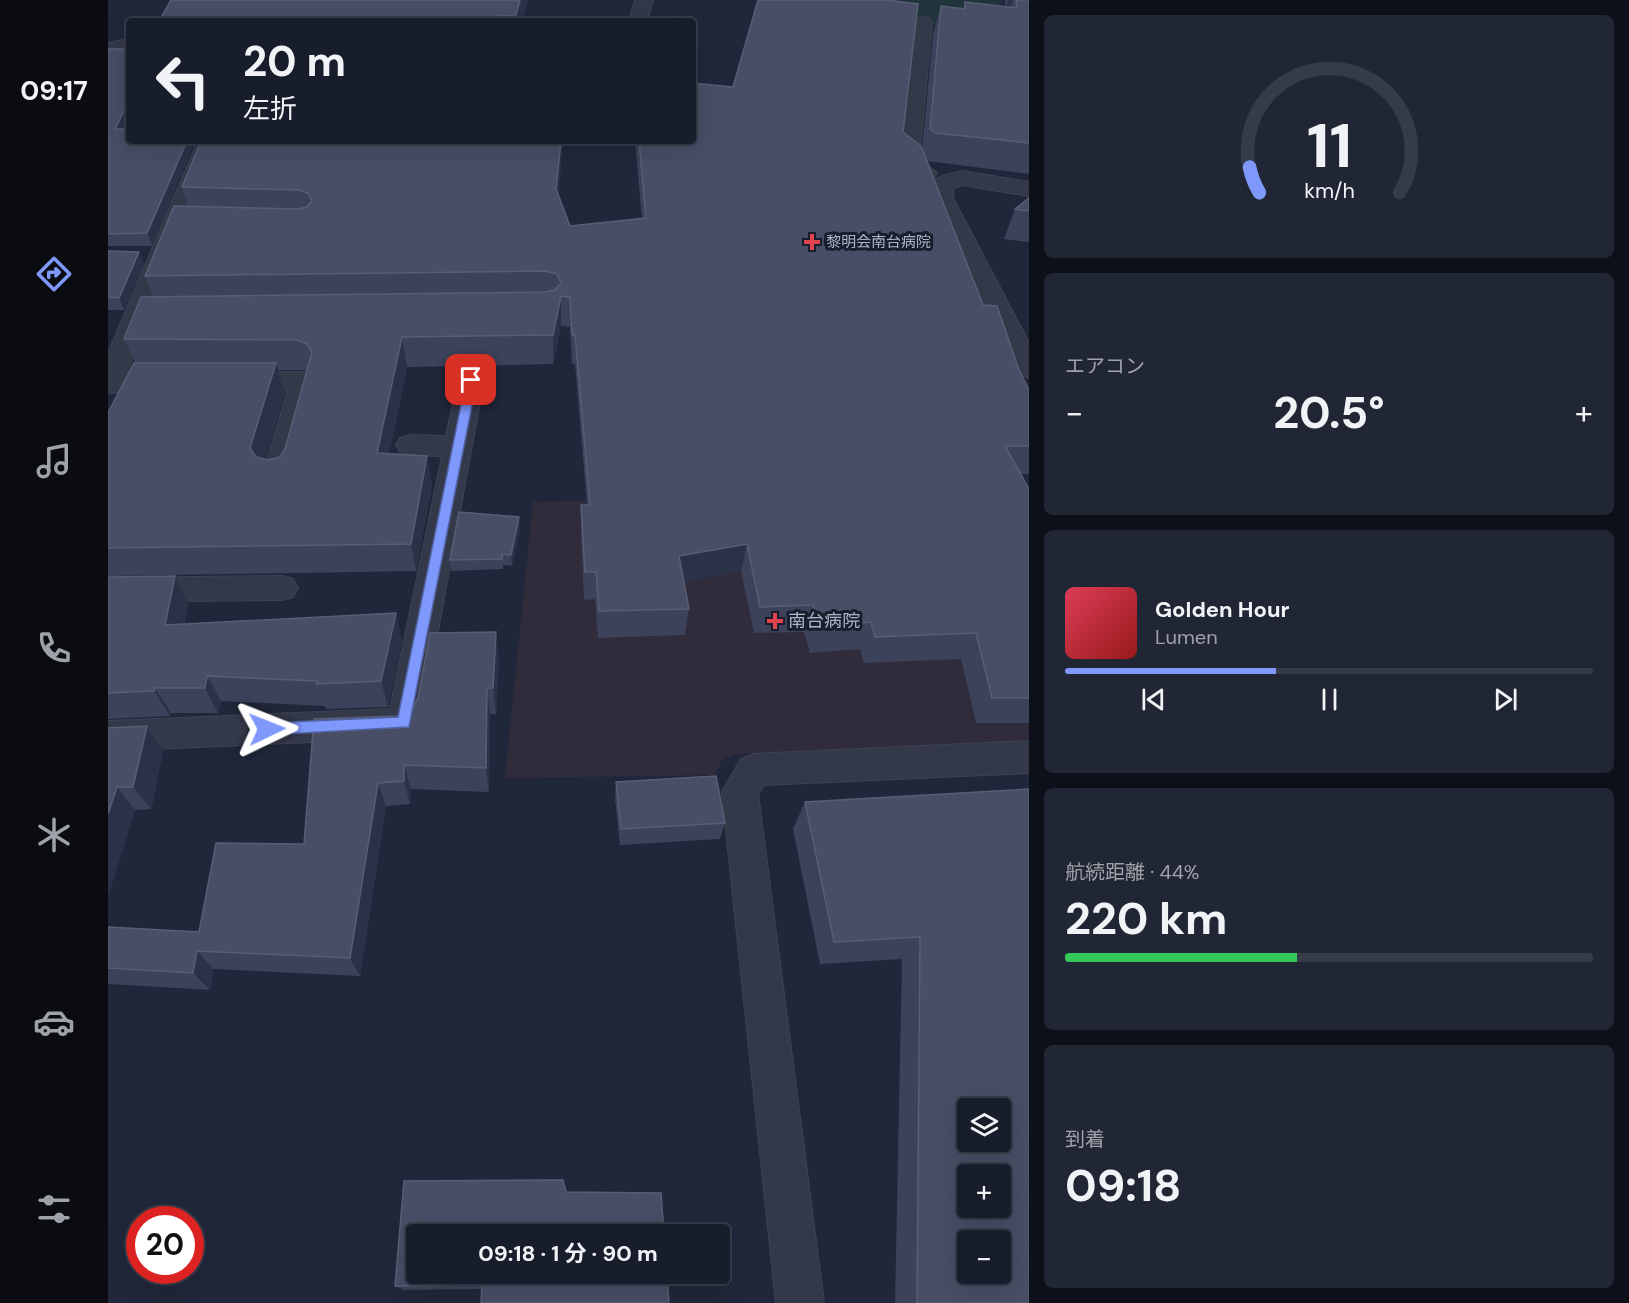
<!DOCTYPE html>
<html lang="ja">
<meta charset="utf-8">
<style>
:root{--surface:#181d2c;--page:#212634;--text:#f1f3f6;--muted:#9fa2a9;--line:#363b48;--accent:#7e98fc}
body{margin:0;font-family:"DM Sans","Noto Sans JP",sans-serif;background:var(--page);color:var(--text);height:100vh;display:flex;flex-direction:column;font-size:22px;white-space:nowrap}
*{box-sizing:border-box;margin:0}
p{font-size:20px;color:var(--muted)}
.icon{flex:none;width:33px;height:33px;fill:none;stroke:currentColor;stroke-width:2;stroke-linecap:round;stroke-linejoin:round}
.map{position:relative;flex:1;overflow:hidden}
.sheet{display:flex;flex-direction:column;gap:15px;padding:15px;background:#0d1018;width:600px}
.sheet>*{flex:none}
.hud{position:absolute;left:18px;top:18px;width:570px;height:126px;border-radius:6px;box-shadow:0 6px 24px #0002,0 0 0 2px var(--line);background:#181d2c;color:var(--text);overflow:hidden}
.fabs{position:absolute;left:849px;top:1098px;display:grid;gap:12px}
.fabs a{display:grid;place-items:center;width:54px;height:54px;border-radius:6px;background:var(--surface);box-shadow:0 6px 24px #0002,0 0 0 2px var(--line);font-size:30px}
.speed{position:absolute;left:18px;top:1206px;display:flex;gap:12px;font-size:30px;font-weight:700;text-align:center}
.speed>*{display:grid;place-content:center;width:78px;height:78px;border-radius:50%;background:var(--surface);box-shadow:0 6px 24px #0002,0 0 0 2px var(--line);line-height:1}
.speed .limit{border:9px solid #d22;background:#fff;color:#111}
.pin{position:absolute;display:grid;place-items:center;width:51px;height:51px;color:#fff;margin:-26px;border-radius:12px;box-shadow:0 3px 9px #0006}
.me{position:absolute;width:66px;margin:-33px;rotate:88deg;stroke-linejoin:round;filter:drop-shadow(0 0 4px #0008)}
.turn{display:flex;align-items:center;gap:21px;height:126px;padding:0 18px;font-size:27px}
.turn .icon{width:78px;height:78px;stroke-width:2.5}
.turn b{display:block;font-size:42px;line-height:51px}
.big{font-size:45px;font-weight:700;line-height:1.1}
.sheet .card{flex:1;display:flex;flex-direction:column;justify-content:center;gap:9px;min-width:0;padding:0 21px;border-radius:9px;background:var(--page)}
.sheet .dial{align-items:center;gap:0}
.dial svg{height:156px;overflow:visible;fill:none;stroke:var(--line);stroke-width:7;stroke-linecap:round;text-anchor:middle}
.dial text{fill:var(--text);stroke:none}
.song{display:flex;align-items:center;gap:18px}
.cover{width:72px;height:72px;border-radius:9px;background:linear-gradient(135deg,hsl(350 70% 55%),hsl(0 70% 35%))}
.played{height:6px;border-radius:3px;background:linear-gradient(90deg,var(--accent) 40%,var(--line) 40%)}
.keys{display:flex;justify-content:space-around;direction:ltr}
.heat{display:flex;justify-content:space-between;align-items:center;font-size:33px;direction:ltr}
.charge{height:9px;border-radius:4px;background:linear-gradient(90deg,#34c759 44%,var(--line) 0)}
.trip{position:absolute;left:298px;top:1224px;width:324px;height:60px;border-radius:6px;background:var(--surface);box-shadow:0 6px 24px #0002,0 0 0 2px var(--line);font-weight:700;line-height:60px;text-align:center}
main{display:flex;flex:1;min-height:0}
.tab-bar{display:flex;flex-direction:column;width:108px;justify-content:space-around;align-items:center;background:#0a0c12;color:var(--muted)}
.tab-bar .icon{width:42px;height:42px}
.tab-bar .on{color:var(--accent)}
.tab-bar b{font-size:27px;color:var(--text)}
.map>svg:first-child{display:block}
.medical{fill:#312c3b}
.green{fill:#22343b}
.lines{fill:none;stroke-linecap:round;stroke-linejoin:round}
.minor-casing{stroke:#3d4254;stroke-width:2}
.minor{fill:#34394a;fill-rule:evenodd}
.wall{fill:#3b4259;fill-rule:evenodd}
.shaded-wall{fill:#2b3248}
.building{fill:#474e65;stroke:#585e74;stroke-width:1.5;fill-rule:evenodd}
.route{fill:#7e98fc;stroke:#5263a4;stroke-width:1.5}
.health-dot{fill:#e0444e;stroke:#191e2f;stroke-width:2}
.labels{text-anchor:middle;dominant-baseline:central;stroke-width:6;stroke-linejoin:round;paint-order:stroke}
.far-poi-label{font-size:15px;fill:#afb3c7;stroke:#191e2f;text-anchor:start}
.poi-label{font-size:18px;fill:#afb3c7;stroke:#191e2f;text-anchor:start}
</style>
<main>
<nav class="tab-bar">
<b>09:17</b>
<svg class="icon on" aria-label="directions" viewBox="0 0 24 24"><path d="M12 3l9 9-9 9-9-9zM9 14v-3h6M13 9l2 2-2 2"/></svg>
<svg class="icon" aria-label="music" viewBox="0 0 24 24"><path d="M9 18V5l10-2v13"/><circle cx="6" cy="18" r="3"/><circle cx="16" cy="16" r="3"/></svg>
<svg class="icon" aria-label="phone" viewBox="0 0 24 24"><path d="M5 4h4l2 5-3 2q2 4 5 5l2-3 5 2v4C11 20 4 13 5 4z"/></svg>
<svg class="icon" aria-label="climate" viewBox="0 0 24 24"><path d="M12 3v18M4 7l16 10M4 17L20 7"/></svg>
<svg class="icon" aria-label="car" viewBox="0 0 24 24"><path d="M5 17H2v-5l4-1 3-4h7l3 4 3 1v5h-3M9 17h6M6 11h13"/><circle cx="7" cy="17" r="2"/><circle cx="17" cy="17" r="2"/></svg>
<svg class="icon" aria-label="filters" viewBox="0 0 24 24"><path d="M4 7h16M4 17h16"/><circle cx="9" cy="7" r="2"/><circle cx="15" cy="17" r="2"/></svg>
</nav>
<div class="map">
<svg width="921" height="1303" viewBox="0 0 921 1303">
<rect width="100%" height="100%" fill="#20273a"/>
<!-- medical -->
<path class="medical" d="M921,493V741L628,754L614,760L607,775L397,778L425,502Z"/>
<!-- green -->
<path class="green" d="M653,0H893L892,33Z"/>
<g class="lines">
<!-- minor casing -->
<g class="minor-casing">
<g id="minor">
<path d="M527,0H545L539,21H521Z"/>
<path d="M815,17L822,19L824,23L811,159L829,173L826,178C812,181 797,173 789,161L806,23L808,19Z"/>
<path d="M21,39V51L0,55V43Z"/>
<path d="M90,141H112L19,372H61L70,375L74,381L70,387C47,394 23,388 0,394V353Z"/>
<path d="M854,171L921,182V196L855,185L845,188V198L921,343V378L912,375L908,369L823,198C823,174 834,176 854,171Z"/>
<path d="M363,371L372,374L376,380L313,723L308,734L296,738L0,751V721L282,709L334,456L302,455L292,452L288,445L292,438L302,435L338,436L350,380L354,374Z"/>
<path d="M130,372H196L205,375L209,381L184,477L179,484L169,487L159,484L154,477L180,390H130L121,387L117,381L121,375Z"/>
<path d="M174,576L185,579L190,588L185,597L174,600L0,602V578Z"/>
<path d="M921,741V773L656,785L650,794L716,1303H668L614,792L633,759L646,754Z"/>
</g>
</g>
<!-- minor -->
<use href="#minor" class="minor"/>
</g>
<!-- wall -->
<g class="wall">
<path d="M420,0L414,21H51Z"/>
<path d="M897,0H921V174L819,161L875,305L921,390V474H913L921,489V723H868L853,659L756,663L752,649L702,653L696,632L646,633L633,571L576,582L581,609L577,635L490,638L487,599L476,600L473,533V505H479L467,364H464L462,327L453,326L445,364L299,367L281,454L324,485L308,571L0,576V413L27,363L16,339L45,296L37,276L80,206L74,187L451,195L462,226L534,219L527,141H585L795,132L814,150L825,34L833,6L855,9L857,2L897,7ZM170,370H196L199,371L177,449L172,457L160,460H157L177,392Z"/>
<path d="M0,49L18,129L87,141L44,246H0Z"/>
<path d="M921,198V242L896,239L907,209Z"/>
<path d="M0,251L36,264L16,310H0Z"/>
<path d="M412,528L404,566L395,565V569L343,571L342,560Z"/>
<path d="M67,576L80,603L76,624L294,640L280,707L218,709L217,706L113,701L110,713H63L62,716L0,719V577Z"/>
<path d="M391,658L388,714H382L381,792L303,789L302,804L278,806L252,976L105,969L102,990L0,984V927L91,932L196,844L290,716L303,711Z"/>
<path d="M0,728L55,751L43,809L27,810L0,896Z"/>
<path d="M508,782L617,823L612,839L512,845L507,799Z"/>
<path d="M921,789V1303H787L794,959L712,964L685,829L697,802Z"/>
<path d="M458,1192L559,1274L374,1289L296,1290L287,1286Z"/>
</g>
<!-- shaded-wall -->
<g class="shaded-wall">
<path d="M412,0H420L414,21H408V15Z"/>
<path d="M900,0H905L903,7L897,9Z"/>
<path d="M21,101V122L12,141L7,129Z"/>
<path d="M79,141H87L44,246L39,233Z"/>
<path d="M453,141H455L449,218L448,189Z"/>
<path d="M31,252L36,264L16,310L11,298Z"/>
<path d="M453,296V326L445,364V335Z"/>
<path d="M294,337L299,367L275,482L269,453Z"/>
<path d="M168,363L177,392L152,476L142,448Z"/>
<path d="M319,456L324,485L308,571L303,544Z"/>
<path d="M411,517L412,528L404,566L403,555Z"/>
<path d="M639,544L633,571L568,584L571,556Z"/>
<path d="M67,576L80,603L71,651L57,625Z"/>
<path d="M288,613L294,640L280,707L273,681Z"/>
<path d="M388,632L391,658L388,714L385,688Z"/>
<path d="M99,676L113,701L110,713L97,688Z"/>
<path d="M47,688L63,713L62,716L46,691Z"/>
<path d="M379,688L382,714L381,792L378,768Z"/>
<path d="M39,726L55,751L43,809L25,787Z"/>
<path d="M296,765L303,789L302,804L296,781Z"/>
<path d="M270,783L278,806L252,976L242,958Z"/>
<path d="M9,787L27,810L0,896V814Z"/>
<path d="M89,951L105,969L102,990L85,973Z"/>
</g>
<!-- building -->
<g class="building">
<path d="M63,0H412L408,15L323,21H51Z"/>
<path d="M650,0H778L810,4L795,132L813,146L875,305L889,306L911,370L921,390V446H897L921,489V698H884L868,633L767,637L763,622L711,627L705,605L652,607L639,544L571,556L581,609L491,611L488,572H477L473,505H482L467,335H464L462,297L453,296L445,335L294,337L269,453L319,456L303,544L0,548V413L26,363H168L142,448L148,457L160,460L172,457L177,449L204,352L199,344L188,340L16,339L33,297L437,292L447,290L453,283L449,274L437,271L37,276L66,206L190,209L199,207L204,201L200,193L190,190L74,187L93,141H453L448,189L462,226L538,218L531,141H585V83L625,87Z"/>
<path d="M908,0H921V143L828,133L822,129L833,6L857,9V2L909,8Z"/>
<path d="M0,49H21V101L7,129H21V141H79L39,233L0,234Z"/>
<path d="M921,198V211L907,209Z"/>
<path d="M0,251L31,252L11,298L0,297Z"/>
<path d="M351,512L411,517L403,555L394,554V559L342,560Z"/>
<path d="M67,576L57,625L288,613L273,681L209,684V681L99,676L97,688H47L46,691L0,693V577Z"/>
<path d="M388,632L385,688H379L378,768L296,765V781L270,783L242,958L89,951L85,973L0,968V927L91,932L108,843L196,844L206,719L290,716L303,711L310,698L322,633Z"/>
<path d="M39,726L25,787H9L0,814V728Z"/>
<path d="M608,776L617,823L513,829L508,782Z"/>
<path d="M921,789V1303H809L812,937L726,942L697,802ZM860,1108H892V1142H860ZM860,1174H892V1208H860ZM860,1240H892V1274H860Z"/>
<path d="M455,1180L458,1192L553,1193L556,1234H309V1274H559L561,1303H373L374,1285L287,1286L296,1181Z"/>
</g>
<!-- route -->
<path class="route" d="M363,376L369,380L301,727L159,735L154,733L152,729L154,724L159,723L290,717L358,380Z"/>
<!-- markers -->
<g class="health-dot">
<path d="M701 233h6v6h6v6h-6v6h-6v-6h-6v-6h6z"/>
<path d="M664 612h6v6h6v6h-6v6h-6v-6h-6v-6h6z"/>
</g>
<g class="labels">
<!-- far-poi labels -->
<g class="far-poi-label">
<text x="718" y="242">黎明会南台病院</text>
</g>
<!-- poi labels -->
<g class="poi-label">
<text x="680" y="621">南台病院</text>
</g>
</g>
</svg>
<div class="fabs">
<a><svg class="icon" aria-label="layers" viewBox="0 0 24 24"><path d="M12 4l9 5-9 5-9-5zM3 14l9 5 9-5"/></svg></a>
<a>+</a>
<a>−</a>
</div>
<div class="speed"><div class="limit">20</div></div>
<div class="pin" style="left:363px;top:380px;background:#d93025"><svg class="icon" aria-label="arrive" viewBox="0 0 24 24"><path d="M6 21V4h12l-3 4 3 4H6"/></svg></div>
<svg class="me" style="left:159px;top:729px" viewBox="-20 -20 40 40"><path d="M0-17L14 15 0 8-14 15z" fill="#7e98fc" stroke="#fff" stroke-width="4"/></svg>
<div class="trip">09:18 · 1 分 · 90 m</div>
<div class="hud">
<div class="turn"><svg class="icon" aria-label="left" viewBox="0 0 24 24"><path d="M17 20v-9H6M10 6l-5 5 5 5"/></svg><div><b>20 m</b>左折</div></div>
</div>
</div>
<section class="sheet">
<div class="card dial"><svg viewBox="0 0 100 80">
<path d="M14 69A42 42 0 1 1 86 69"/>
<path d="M14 69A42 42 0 0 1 9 56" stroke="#7e98fc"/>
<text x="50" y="56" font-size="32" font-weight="700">11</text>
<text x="50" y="72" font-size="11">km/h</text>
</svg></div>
<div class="card"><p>エアコン</p>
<div class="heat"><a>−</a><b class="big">20.5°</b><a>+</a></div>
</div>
<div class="card">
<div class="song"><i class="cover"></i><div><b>Golden Hour</b><p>Lumen</p></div></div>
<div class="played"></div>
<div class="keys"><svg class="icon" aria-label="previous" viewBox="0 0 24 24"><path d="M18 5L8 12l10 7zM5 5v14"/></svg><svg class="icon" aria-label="pause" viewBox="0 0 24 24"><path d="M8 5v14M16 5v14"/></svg><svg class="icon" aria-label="next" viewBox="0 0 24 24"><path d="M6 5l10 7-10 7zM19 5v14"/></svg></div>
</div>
<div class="card"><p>航続距離 · 44%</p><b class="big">220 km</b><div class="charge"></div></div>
<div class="card"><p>到着</p><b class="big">09:18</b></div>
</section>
</main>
